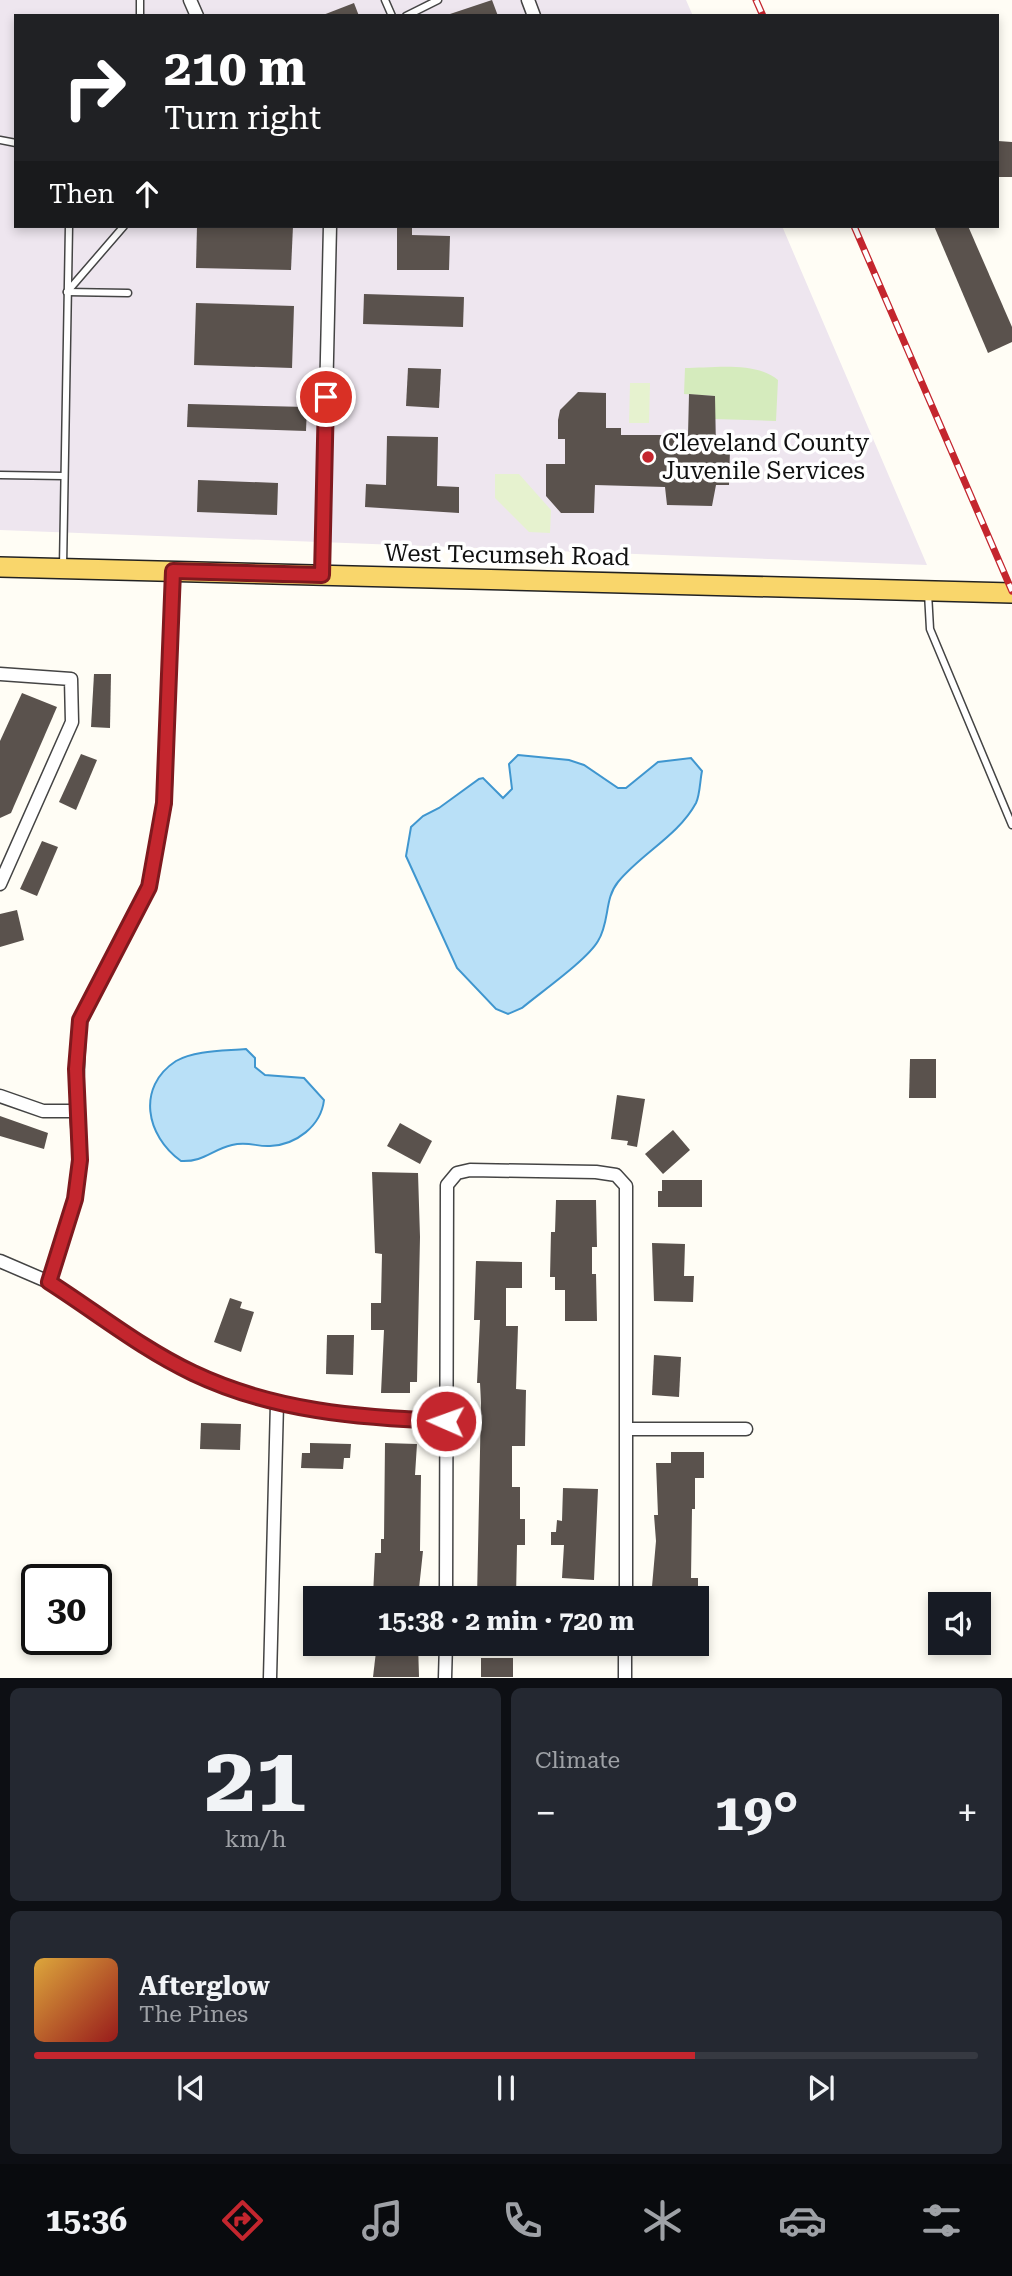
<!DOCTYPE html>
<meta charset="utf-8">
<style>
:root{--surface:#171b24;--page:#242831;--text:#f1f3f6;--muted:#9ea1a6;--line:#363941;--accent:#c4262e}
body{margin:0;font-family:"Roboto Serif",serif;background:var(--page);color:var(--text);height:100vh;display:flex;flex-direction:column;font-size:26px;white-space:nowrap}
*{box-sizing:border-box;margin:0}
p{font-size:23px;color:var(--muted)}
.icon{flex:none;width:38px;height:38px;fill:none;stroke:currentColor;stroke-width:2;stroke-linecap:round;stroke-linejoin:round}
.map{position:relative;height:1678px;overflow:hidden}
.details{display:flex;flex-direction:column;gap:10px;padding:10px;background:#0d0f14;flex:1}
.details>*{flex:none}
.hud{position:absolute;left:14px;top:14px;width:985px;height:214px;border-radius:0px;box-shadow:0 4px 10px #0003;background:#202124;color:#fff;overflow:hidden}
.controls{position:absolute;left:928px;top:1592px;display:grid;gap:14px}
.controls a{display:grid;place-items:center;width:63px;height:63px;border-radius:0px;background:var(--surface);box-shadow:0 4px 10px #0003;font-size:35px}
.speed{position:absolute;left:21px;top:1564px;display:flex;gap:14px;font-size:35px;font-weight:700;text-align:center}
.speed>*{display:grid;place-content:center;width:91px;height:91px;border-radius:50%;background:var(--surface);box-shadow:0 4px 10px #0003;line-height:1}
.speed .limit{border:4px solid #111;border-radius:10px;background:#fff;color:#111}
.pin{position:absolute;display:grid;place-items:center;width:60px;height:60px;color:#fff;margin:-30px;border:4px solid #fff;border-radius:50%;box-shadow:0 2px 7px #0007}
.me{position:absolute;width:77px;margin:-38px;rotate:272deg;stroke-linejoin:round;filter:drop-shadow(0 0 5px #0008)}
.turn{display:flex;align-items:center;gap:24px;height:147px;padding:0 35px;font-size:32px}
.turn .icon{width:91px;height:91px;stroke-width:2.5}
.turn b{display:block;font-size:49px;line-height:60px}
.then{display:flex;align-items:center;height:66px;padding:0 35px;background:#0003;gap:14px;font-size:26px}
.big{font-size:52px;font-weight:700;line-height:1.1}
.details .tile{flex:1;display:flex;flex-direction:column;justify-content:center;gap:10px;min-width:0;padding:0 24px;border-radius:10px;background:var(--page)}
.details .dial{align-items:center;gap:0}
.dial b{font-size:91px;line-height:1}
.song{display:flex;align-items:center;gap:21px}
.cover{width:84px;height:84px;border-radius:10px;background:linear-gradient(135deg,hsl(40 70% 55%),hsl(0 70% 35%))}
.played{height:7px;border-radius:4px;background:linear-gradient(90deg,var(--accent) 70%,var(--line) 70%)}
.keys{display:flex;justify-content:space-around;direction:ltr}
.heat{display:flex;justify-content:space-between;align-items:center;font-size:38px;direction:ltr}
.details .tiles{flex:1;display:grid;gap:10px;grid-template-columns:1fr 1fr}
.tile:last-child{grid-column:span 2}
.trip{position:absolute;left:303px;top:1586px;width:406px;height:70px;border-radius:0px;background:var(--surface);box-shadow:0 4px 10px #0003;font-weight:700;line-height:70px;text-align:center}
.tab-bar{display:flex;height:112px;justify-content:space-around;align-items:center;background:#090b0e;color:var(--muted)}
.tab-bar .icon{width:49px;height:49px}
.tab-bar .on{color:var(--accent)}
.tab-bar b{font-size:32px;color:var(--text)}
.map>svg:first-child{display:block}
.industrial{fill:#eee6ef}
.green{fill:#d5ebbd}
.pitch{fill:#e6f2cf}
.water{fill:#b9e0f7;stroke:#3f96cf;stroke-width:2}
.building{fill:#5a524d}
.lines{fill:none;stroke-linecap:round;stroke-linejoin:round}
.service-casing{stroke:#444;stroke-width:9}
.minor-casing{stroke:#444;stroke-width:15}
.primary-casing{stroke:#222;stroke-width:22}
.service{stroke:#fff;stroke-width:6}
.minor{stroke:#fff;stroke-width:12}
.primary{stroke:#f9d66b;stroke-width:19}
.rail-casing{stroke:#c4262e;stroke-width:7}
.rail{stroke:#fff;stroke-width:4.5;stroke-dasharray:13;stroke-linecap:butt}
.route-casing{stroke:#7f191e;stroke-width:18}
.route{stroke:#c4262e;stroke-width:12}
.poi-dot{fill:#c4262e;stroke:#fff;stroke-width:2.5}
.labels{text-anchor:middle;dominant-baseline:central;stroke-width:7;stroke-linejoin:round;paint-order:stroke}
.poi-label{font-size:24px;fill:#111;stroke:#fff;text-anchor:start}
.street-label{font-size:24px;fill:#111;stroke:#fff}
</style>
<div class="map">
<svg width="1012" height="1678" viewBox="0 0 1012 1678">
<rect width="100%" height="100%" fill="#fffdf5"/>
<!-- industrial -->
<path class="industrial" d="M0,0H686L693,16H16V226H782L927,565L0,530Z"/>
<!-- green -->
<path class="green" d="M685,368C712,368 756,361 778,380L776,421L714,419L715,396L684,394Z"/>
<!-- pitch -->
<g class="pitch">
<path d="M630,383H650L649,423H629Z"/>
<path d="M495,474H519L551,510L550,533L529,532L495,498Z"/>
</g>
<!-- water -->
<g class="water">
<path d="M518,755L569,760L584,765L618,788H626L658,762L691,758L702,771C700,780 700,795 696,803C678,836 642,853 618,882C604,899 610,922 598,941C587,960 541,992 522,1008L508,1014L496,1009L457,968L406,856L411,827L423,816L439,808L479,779L483,778L503,798L512,789L509,764Z"/>
<path d="M246,1049L255,1058V1067L265,1075L304,1078L324,1100C321,1126 296,1145 270,1146C257,1147 248,1141 232,1145C211,1150 204,1162 181,1161C146,1136 136,1087 176,1061C195,1050 225,1051 246,1049Z"/>
</g>
<!-- building -->
<g class="building">
<path d="M492,0L498,16H450V14Z"/>
<path d="M354,3L359,16H323V15Z"/>
<path d="M998,141L1012,142V177H998Z"/>
<path d="M197,226H293L291,270L196,268Z"/>
<path d="M397,226H412V235L450,236L449,270H397Z"/>
<path d="M934,226H968L1012,327V342L988,353Z"/>
<path d="M364,294L464,297L463,327L363,324Z"/>
<path d="M196,303L294,306L292,368L194,365Z"/>
<path d="M408,368L441,369L439,408L406,406Z"/>
<path d="M578,392L606,393V428H621V435H688L689,394L715,396L716,449H730L729,485H716L712,506L667,505L665,487L595,485L594,513H561L546,496V464H565V439H558V420L560,410Z"/>
<path d="M188,404L307,407L306,431L187,427Z"/>
<path d="M387,436L438,437L437,486L459,487V513L365,507L366,484L386,485Z"/>
<path d="M198,480L278,483L277,515L197,512Z"/>
<path d="M94,674H111L110,728L91,727Z"/>
<path d="M22,693L57,707L11,813L0,818V741Z"/>
<path d="M81,754L97,760L76,810L59,802Z"/>
<path d="M42,841L58,847L37,896L20,889Z"/>
<path d="M17,910L24,940L0,947V914Z"/>
<path d="M910,1059H936V1098H909Z"/>
<path d="M617,1095L645,1099L637,1147L627,1145L628,1141L611,1139Z"/>
<path d="M0,1116L48,1133L44,1149L0,1136Z"/>
<path d="M400,1123L432,1141L420,1164L387,1146Z"/>
<path d="M673,1130L690,1150L663,1174L645,1154Z"/>
<path d="M372,1172L418,1173L420,1237L417,1382H410V1393H381L384,1330H371V1303H381L382,1254L375,1253Z"/>
<path d="M662,1180H702V1207H658V1191H662Z"/>
<path d="M556,1200H596L597,1247H592V1274H596L597,1321H565V1290H555V1277H550L551,1232H555Z"/>
<path d="M652,1243L685,1244L684,1276H694L693,1302L654,1301Z"/>
<path d="M476,1261L522,1262V1288H506V1326H518L516,1389L526,1390L525,1446H512V1487H520V1519H525V1545H517L516,1598H477L481,1403L480,1383H477L480,1320H474Z"/>
<path d="M230,1298L242,1302L240,1308L254,1312L241,1352L214,1342Z"/>
<path d="M327,1335H354L353,1375L326,1374Z"/>
<path d="M654,1355L681,1357L679,1397L652,1395Z"/>
<path d="M201,1423L241,1424L240,1450L200,1449Z"/>
<path d="M310,1443L351,1444L350,1458H344L343,1469L301,1468L302,1453H310Z"/>
<path d="M385,1443L417,1444L415,1475H421L420,1551H423L418,1598L373,1596L375,1553H381V1539H384Z"/>
<path d="M671,1452H704V1478H695V1509H692L691,1578H698V1598H651L656,1541L654,1515H658L656,1463H671Z"/>
<path d="M563,1488L598,1489L594,1580L562,1578L564,1545H551V1532H556L557,1520L562,1521Z"/>
<path d="M377,1643H418L419,1677H373Z"/>
<rect x="481" y="1658" width="32" height="19"/>
</g>
<g class="lines">
<!-- service casing -->
<g class="service-casing">
<g id="service">
<path d="M385,0L392,16"/>
<path d="M140,16V0"/>
<path d="M406,16L438,0"/>
<path d="M0,140L16,143"/>
<path d="M67,292L124,226"/>
<path d="M67,292L128,293"/>
<path d="M0,475L64,476"/>
<path d="M63,567L69,226"/>
<path d="M928,593L930,629L1012,825"/>
</g>
</g>
<!-- minor casing -->
<g class="minor-casing">
<g id="minor">
<path d="M190,0L197,16"/>
<path d="M528,0L534,16"/>
<path d="M322,575L330,226"/>
<path d="M0,674L71,679L72,722L0,884"/>
<path d="M0,1096L43,1111H76L80,1160L75,1199L49,1282C95,1312 142,1349 193,1373C273,1411 359,1418 446,1421"/>
<path d="M76,1111L80,1020L148,887L165,803L173,571"/>
<path d="M0,1261L49,1282"/>
<path d="M628,1429H746"/>
<path d="M446,1598L447,1185L457,1173L470,1170L596,1172L616,1175L626,1186V1598"/>
<path d="M270,1678L277,1403"/>
<path d="M445,1678L446,1643"/>
<path d="M625,1678V1643"/>
</g>
</g>
<!-- primary casing -->
<g class="primary-casing">
<path id="primary" d="M0,567L1012,593"/>
</g>
<!-- service -->
<use href="#service" class="service"/>
<!-- minor -->
<use href="#minor" class="minor"/>
<!-- primary -->
<use href="#primary" class="primary"/>
<!-- rail casing -->
<g class="rail-casing">
<g id="rail">
<path d="M756,0L763,16"/>
<path d="M854,226L1012,591"/>
</g>
</g>
<!-- rail -->
<use href="#rail" class="rail"/>
</g>
<g class="lines">
<!-- route casing -->
<g class="route-casing">
<path id="route" d="M326,397L322,575L173,571L164,803L149,887L80,1020L76,1069L80,1160L75,1199L49,1282C96,1312 142,1349 193,1373C273,1411 359,1418 446,1421"/>
</g>
<!-- route -->
<use href="#route" class="route"/>
</g>
<!-- markers -->
<circle class="poi-dot" cx="648" cy="457" r="7"/>
<g class="labels">
<!-- poi labels -->
<g class="poi-label">
<text x="662" y="443">Cleveland County<tspan x="662" dy="28">Juvenile Services</tspan></text>
</g>
<!-- street labels -->
<g class="street-label">
<text transform="translate(507 555) rotate(1)">West Tecumseh Road</text>
</g>
</g>
</svg>
<div class="controls">
<a><svg class="icon" aria-label="sound" viewBox="0 0 24 24"><path d="M4 9h4l5-4v14l-5-4H4zM17 9q2 3 0 6"/></svg></a>
</div>
<div class="speed"><div class="limit">30</div></div>
<div class="pin" style="left:326px;top:397px;background:#d93025"><svg class="icon" aria-label="arrive" viewBox="0 0 24 24"><path d="M6 21V4h12l-3 4 3 4H6"/></svg></div>
<svg class="me" style="left:446px;top:1421px" viewBox="-20 -20 40 40"><circle r="17" fill="#c4262e" stroke="#fff" stroke-width="3"/><path d="M0-11L8 9 0 5-8 9z" fill="#fff"/></svg>
<div class="trip">15:38 · 2 min · 720 m</div>
<div class="hud">
<div class="turn"><svg class="icon" aria-label="right" viewBox="0 0 24 24"><path d="M7 20v-9h11M14 6l5 5-5 5"/></svg><div><b>210 m</b>Turn right</div></div>
<div class="then">Then<svg class="icon" aria-label="ahead" viewBox="0 0 24 24"><path d="M12 20V5M6 11l6-6 6 6"/></svg></div>
</div>
</div>
<section class="details">
<div class="tiles">
<div class="tile dial"><b>21</b><p>km/h</p></div>
<div class="tile"><p>Climate</p>
<div class="heat"><a>−</a><b class="big">19°</b><a>+</a></div>
</div>
<div class="tile">
<div class="song"><i class="cover"></i><div><b>Afterglow</b><p>The Pines</p></div></div>
<div class="played"></div>
<div class="keys"><svg class="icon" aria-label="previous" viewBox="0 0 24 24"><path d="M18 5L8 12l10 7zM5 5v14"/></svg><svg class="icon" aria-label="pause" viewBox="0 0 24 24"><path d="M8 5v14M16 5v14"/></svg><svg class="icon" aria-label="next" viewBox="0 0 24 24"><path d="M6 5l10 7-10 7zM19 5v14"/></svg></div>
</div>
</div>
</section>
<nav class="tab-bar">
<b>15:36</b>
<svg class="icon on" aria-label="directions" viewBox="0 0 24 24"><path d="M12 3l9 9-9 9-9-9zM9 14v-3h6M13 9l2 2-2 2"/></svg>
<svg class="icon" aria-label="music" viewBox="0 0 24 24"><path d="M9 18V5l10-2v13"/><circle cx="6" cy="18" r="3"/><circle cx="16" cy="16" r="3"/></svg>
<svg class="icon" aria-label="phone" viewBox="0 0 24 24"><path d="M5 4h4l2 5-3 2q2 4 5 5l2-3 5 2v4C11 20 4 13 5 4z"/></svg>
<svg class="icon" aria-label="climate" viewBox="0 0 24 24"><path d="M12 3v18M4 7l16 10M4 17L20 7"/></svg>
<svg class="icon" aria-label="car" viewBox="0 0 24 24"><path d="M5 17H2v-5l4-1 3-4h7l3 4 3 1v5h-3M9 17h6M6 11h13"/><circle cx="7" cy="17" r="2"/><circle cx="17" cy="17" r="2"/></svg>
<svg class="icon" aria-label="filters" viewBox="0 0 24 24"><path d="M4 7h16M4 17h16"/><circle cx="9" cy="7" r="2"/><circle cx="15" cy="17" r="2"/></svg>
</nav>
